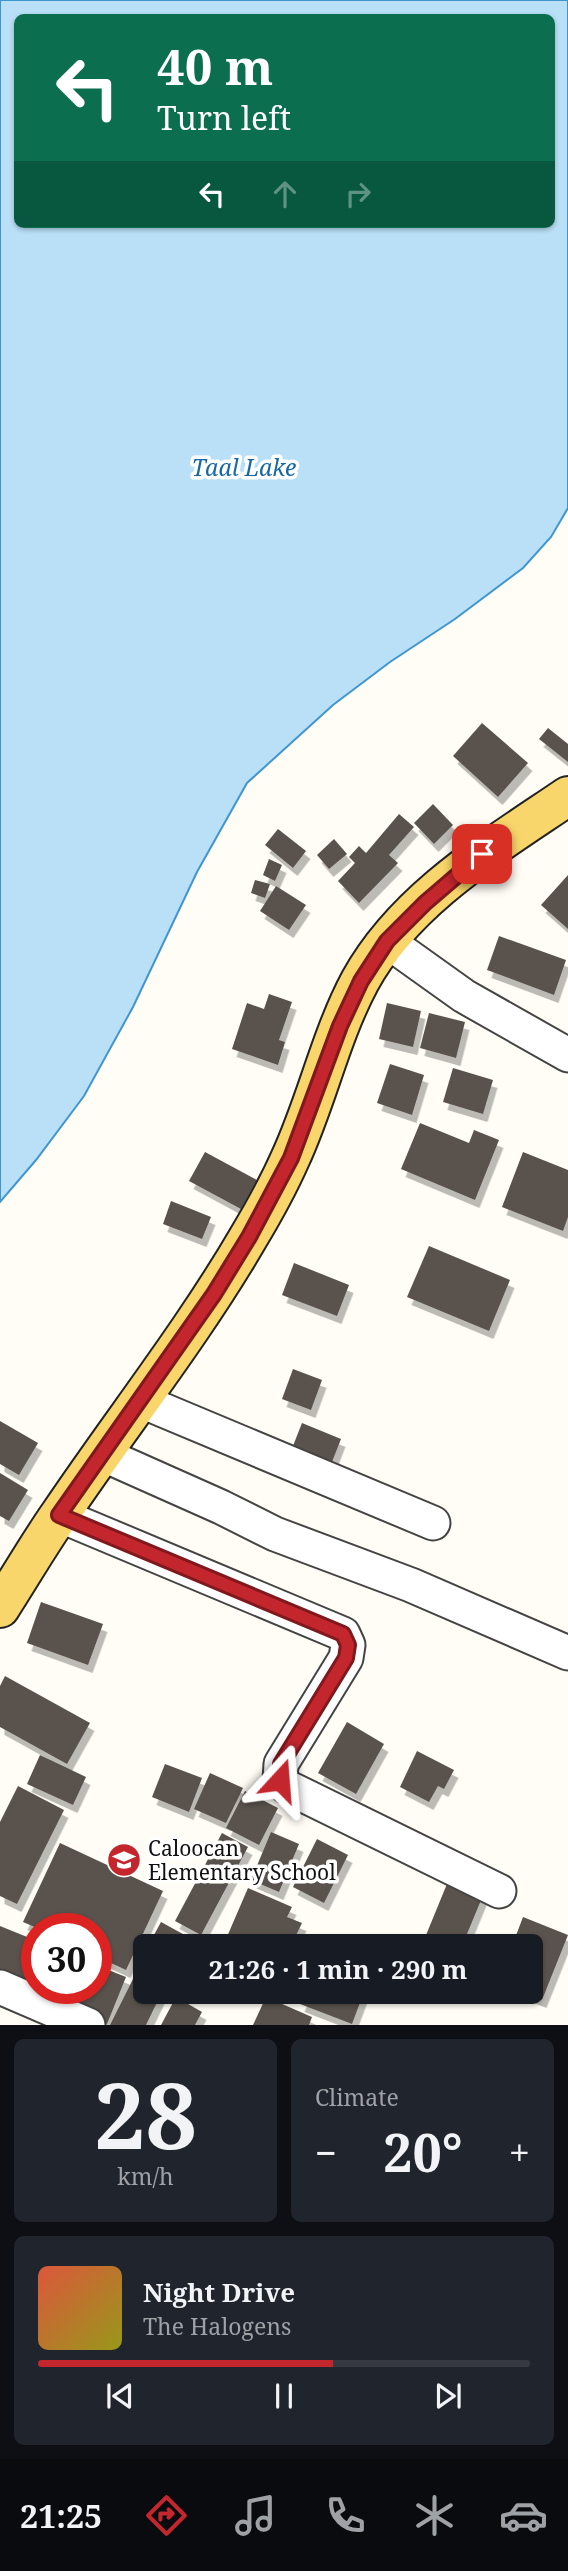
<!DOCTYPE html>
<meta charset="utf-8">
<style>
:root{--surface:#171b24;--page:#20242c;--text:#f1f3f6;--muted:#9ea1a6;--line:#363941;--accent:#c4262e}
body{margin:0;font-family:"Noto Serif",serif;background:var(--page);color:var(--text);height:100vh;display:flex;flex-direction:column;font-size:26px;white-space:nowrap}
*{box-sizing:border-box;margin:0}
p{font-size:23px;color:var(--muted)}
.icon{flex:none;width:38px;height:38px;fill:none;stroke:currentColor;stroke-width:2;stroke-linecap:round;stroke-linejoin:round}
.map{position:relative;height:2025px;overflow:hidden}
.details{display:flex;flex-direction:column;gap:14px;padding:14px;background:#0d0f14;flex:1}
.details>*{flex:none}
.top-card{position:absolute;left:14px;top:14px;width:541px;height:214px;border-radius:10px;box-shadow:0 2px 5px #0004;background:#0b6e4f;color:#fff;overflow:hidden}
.speed{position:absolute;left:21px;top:1913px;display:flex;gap:14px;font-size:35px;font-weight:700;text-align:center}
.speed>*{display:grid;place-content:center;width:91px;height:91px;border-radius:50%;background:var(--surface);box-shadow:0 2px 5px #0004;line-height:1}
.speed .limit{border:10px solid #d22;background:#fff;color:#111}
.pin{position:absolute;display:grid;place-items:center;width:60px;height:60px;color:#fff;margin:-30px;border-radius:14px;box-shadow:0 4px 10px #0006}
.me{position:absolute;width:77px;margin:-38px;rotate:19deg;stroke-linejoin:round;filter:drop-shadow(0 0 5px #0008)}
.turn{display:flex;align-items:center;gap:24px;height:147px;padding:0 28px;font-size:32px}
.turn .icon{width:91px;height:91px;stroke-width:2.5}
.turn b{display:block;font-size:49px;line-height:60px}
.lanes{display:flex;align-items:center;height:66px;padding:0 28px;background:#0003;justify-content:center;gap:35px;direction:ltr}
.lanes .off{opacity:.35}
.big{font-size:52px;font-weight:700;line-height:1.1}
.details .widget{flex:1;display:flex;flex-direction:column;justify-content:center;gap:10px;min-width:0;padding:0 24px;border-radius:10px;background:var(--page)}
.details .dial{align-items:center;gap:0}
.dial b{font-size:91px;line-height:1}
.song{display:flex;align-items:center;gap:21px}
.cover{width:84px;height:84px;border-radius:10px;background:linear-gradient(135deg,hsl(10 70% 55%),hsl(60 70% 35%))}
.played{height:7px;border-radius:4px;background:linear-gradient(90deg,var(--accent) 60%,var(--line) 60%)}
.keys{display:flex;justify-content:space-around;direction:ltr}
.heat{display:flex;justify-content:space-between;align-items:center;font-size:38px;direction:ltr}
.details .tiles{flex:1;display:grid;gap:14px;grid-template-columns:1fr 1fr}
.widget:last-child{grid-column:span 2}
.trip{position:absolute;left:133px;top:1934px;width:410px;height:70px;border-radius:10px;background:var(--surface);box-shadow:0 2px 5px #0004;font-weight:700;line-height:70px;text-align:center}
.dock{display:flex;height:112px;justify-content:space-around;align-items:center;background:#090b0e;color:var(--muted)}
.dock .icon{width:49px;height:49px}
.dock .on{color:var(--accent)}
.dock b{font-size:32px;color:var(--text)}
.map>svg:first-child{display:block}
.water{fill:#b9e0f7;stroke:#3f96cf;stroke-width:2;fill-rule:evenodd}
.building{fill:#5a524d;filter:url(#shadow)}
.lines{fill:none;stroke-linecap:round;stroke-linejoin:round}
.minor-casing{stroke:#444;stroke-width:37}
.major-casing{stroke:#222;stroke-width:42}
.minor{stroke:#fff;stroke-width:33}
.major{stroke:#f9d66b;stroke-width:38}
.route-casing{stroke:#7f191e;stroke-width:18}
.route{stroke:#c4262e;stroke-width:12}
.labels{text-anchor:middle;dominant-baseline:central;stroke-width:7;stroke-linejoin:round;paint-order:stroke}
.poi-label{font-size:21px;fill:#111;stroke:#fff;text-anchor:start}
.water-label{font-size:23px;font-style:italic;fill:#1768a6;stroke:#fff}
</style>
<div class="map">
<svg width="568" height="2025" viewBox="0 0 568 2025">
<defs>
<filter id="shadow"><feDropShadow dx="4.5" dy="8" stdDeviation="0" flood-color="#0004"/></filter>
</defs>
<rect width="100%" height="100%" fill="#fffdf5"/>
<!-- water -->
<path class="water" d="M0,0H568V508L551,537L523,568L455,619L390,662L333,705L247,783L197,872L133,1007L84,1096L36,1160L0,1202ZM18,18H551V224H18Z"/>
<!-- building -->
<g class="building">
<path d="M482,723L528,763L498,797L453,756Z"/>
<path d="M548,728L568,744V762L539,739Z"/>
<path d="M433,804L453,825L434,844L414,823Z"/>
<path d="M399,814L414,827L389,855L398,863L359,903L338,881L355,863L349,857L359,846L366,853Z"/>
<path d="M278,829L306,851L293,868L265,845Z"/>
<path d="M334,839L347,854L329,869L317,855Z"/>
<path d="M269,859L282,865L275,881L263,875Z"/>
<path d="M568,875V929L541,905Z"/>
<path d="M255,880L270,884L265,898L251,893Z"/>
<path d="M276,886L306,905L289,930L260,911Z"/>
<path d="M499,936L566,960L554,995L487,970Z"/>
<path d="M269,994L292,1002L279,1040L285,1042L278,1065L232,1049L247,1003L264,1009Z"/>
<path d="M387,1003L421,1011L413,1047L379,1039Z"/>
<path d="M429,1013L465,1022L456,1058L420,1048Z"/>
<path d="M390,1064L424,1075L412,1115L377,1103Z"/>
<path d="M453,1068L493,1080L483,1114L443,1102Z"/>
<path d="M420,1123L469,1143L474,1130L499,1140L475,1200L401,1169Z"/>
<path d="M205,1152L257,1180L241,1209L189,1181Z"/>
<path d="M523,1152L568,1170V1217L563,1231L502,1207Z"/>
<path d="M171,1201L211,1217L202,1239L163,1224Z"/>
<path d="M429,1246L510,1280L489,1331L407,1297Z"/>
<path d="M294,1263L349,1285L337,1316L282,1295Z"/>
<path d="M293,1369L322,1380L311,1410L282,1399Z"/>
<path d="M0,1421L38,1443L19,1475L0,1464Z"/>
<path d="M302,1423L341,1439L330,1467L291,1451Z"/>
<path d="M0,1473L28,1490L9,1521L0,1516Z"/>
<path d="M41,1602L103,1624L88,1665L27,1643Z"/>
<path d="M5,1676L90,1723L67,1764L0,1727V1686Z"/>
<path d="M347,1722L384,1744L356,1794L318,1773Z"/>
<path d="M417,1751L454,1770L444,1789L438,1786L429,1802L400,1787Z"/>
<path d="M40,1755L86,1777L73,1805L27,1784Z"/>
<path d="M165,1764L202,1778L189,1812L152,1797Z"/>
<path d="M210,1773L243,1788L226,1823L194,1809Z"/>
<path d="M18,1786L64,1810L17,1904L0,1896V1822Z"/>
<path d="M245,1791L278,1808L259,1845L226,1828Z"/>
<path d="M271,1832L299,1844L279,1892L251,1880Z"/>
<path d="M222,1833L248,1847L201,1935L175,1921Z"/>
<path d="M317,1839L348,1855L324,1903L293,1887Z"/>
<path d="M60,1843L163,1891L126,1970L96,1956V1928H37L23,1922Z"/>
<path d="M449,1879L484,1893L462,1946H439L424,1940Z"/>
<path d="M248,1888L292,1907L287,1917L302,1923L291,1946H240L226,1939Z"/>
<path d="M523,1917L568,1935L542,2000L521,1992H530V1946H512Z"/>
<path d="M161,1922L192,1939L188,1946H148Z"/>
<path d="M0,1926L37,1941V1988H96V1965L126,1977L107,2024L0,1982Z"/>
<path d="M134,1977L145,1983V1992H162L146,2025H110Z"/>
<path d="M305,1992H364L352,2024L300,2004Z"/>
<path d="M176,1997L202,2012L195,2025H161Z"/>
<path d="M266,1997L312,2017L309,2025H253Z"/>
</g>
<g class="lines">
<!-- minor casing -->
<g class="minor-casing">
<g id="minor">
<path d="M387,941L464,996L568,1055"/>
<path d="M139,1400L433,1523"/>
<path d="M102,1454L221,1507L275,1534L411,1585L568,1653"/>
<path d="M59,1515L343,1634L348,1645L346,1658L281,1764L280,1780L287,1787L499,1891"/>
<path d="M0,1987L88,2025"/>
</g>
</g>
<!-- major casing -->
<g class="major-casing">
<path id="major" d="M0,1608C20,1577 39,1544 60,1514C122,1422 192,1334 248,1238C263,1213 278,1186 290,1159C317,1101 330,1037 360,981C405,899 493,847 568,796"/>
</g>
<!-- minor -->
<use href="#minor" class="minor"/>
<!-- major -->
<use href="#major" class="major"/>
</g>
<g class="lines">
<!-- route casing -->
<g class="route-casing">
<path id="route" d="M280,1780L281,1764L346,1658L348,1645L343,1634L59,1515L214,1294L249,1237L291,1158L340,1026L361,981L387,941L425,903L482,854"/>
</g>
<!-- route -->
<use href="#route" class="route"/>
</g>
<!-- icons -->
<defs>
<g id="school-disc" transform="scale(1.75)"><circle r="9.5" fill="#c4262e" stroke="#fff"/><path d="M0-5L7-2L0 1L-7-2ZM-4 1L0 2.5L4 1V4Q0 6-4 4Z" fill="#fff"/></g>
</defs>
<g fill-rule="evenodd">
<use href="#school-disc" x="124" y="1860"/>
</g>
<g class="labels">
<!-- poi labels -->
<g class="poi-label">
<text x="148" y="1848">Caloocan<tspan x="148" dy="24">Elementary School</tspan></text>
</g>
<!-- water labels -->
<g class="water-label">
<text x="244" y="467">Taal Lake</text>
</g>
</g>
</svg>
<div class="speed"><div class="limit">30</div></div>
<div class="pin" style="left:482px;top:854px;background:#d93025"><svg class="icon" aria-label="arrive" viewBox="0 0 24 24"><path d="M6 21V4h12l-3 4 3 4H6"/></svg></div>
<svg class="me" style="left:280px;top:1780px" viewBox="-20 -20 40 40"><path d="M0-17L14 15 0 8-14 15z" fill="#c4262e" stroke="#fff" stroke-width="4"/></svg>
<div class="trip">21:26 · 1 min · 290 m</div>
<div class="top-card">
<div class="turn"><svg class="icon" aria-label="left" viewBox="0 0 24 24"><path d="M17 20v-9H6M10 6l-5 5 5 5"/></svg><div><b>40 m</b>Turn left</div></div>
<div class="lanes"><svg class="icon" aria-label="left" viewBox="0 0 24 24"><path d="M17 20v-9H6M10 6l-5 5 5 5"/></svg><svg class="icon off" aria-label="ahead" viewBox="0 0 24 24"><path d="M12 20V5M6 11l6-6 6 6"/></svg><svg class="icon off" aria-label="right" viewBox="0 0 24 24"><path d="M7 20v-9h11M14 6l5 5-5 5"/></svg></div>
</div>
</div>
<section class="details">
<div class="tiles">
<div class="widget dial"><b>28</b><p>km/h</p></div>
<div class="widget"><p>Climate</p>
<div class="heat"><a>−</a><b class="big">20°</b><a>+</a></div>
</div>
<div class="widget">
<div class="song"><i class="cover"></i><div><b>Night Drive</b><p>The Halogens</p></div></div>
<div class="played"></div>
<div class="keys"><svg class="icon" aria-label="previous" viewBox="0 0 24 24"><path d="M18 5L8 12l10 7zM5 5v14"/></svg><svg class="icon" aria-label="pause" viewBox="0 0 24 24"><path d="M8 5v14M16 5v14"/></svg><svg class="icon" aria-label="next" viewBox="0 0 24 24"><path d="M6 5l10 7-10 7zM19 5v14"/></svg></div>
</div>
</div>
</section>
<nav class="dock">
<b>21:25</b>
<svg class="icon on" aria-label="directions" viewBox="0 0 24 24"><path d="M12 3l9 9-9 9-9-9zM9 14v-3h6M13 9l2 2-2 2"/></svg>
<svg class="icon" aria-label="music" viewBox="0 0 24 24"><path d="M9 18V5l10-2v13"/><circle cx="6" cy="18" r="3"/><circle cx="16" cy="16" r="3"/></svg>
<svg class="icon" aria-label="phone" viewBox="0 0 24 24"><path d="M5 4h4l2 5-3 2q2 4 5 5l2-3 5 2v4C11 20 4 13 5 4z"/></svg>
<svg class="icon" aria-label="climate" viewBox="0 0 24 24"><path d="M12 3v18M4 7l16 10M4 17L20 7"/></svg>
<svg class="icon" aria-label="car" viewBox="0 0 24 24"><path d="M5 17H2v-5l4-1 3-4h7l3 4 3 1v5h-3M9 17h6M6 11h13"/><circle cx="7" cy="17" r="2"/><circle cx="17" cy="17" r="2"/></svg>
</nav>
